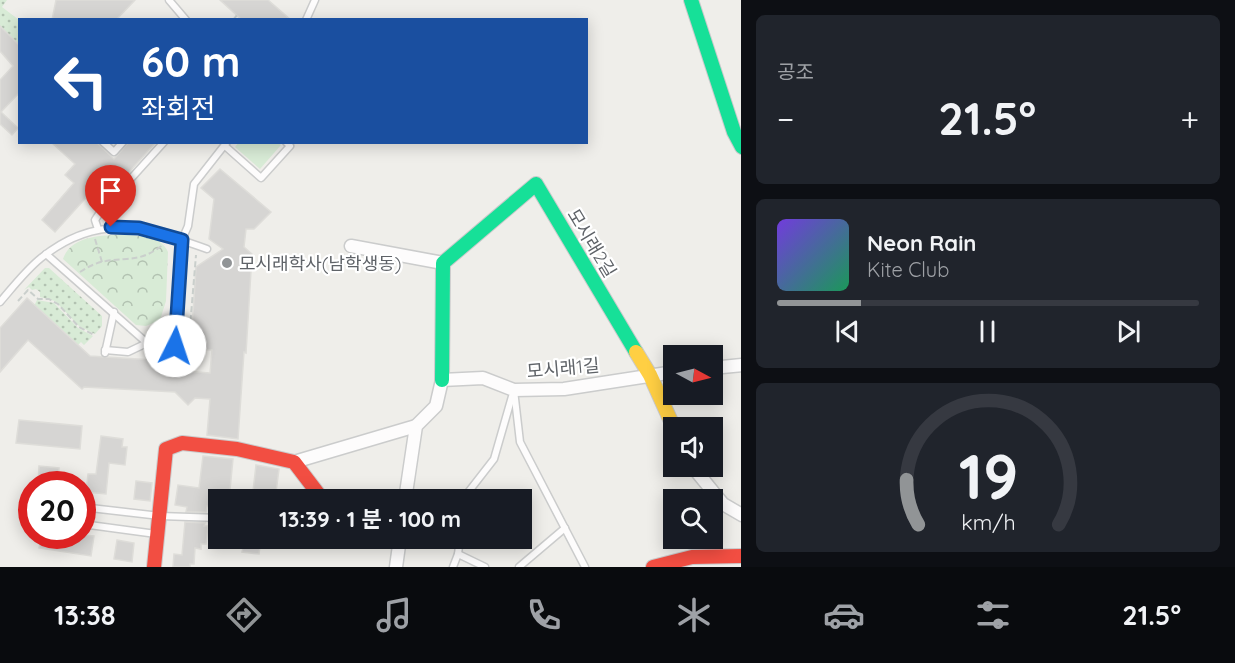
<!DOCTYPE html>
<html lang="ko">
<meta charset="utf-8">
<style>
:root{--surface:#171b24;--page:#20242c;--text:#f1f3f6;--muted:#9ea1a6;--line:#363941;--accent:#919496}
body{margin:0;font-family:Quicksand,"Noto Sans KR",sans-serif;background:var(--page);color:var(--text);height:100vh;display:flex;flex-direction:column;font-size:22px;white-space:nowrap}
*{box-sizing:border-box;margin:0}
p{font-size:20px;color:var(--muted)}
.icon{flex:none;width:33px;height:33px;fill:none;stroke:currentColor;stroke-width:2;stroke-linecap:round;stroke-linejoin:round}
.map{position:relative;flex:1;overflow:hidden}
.panel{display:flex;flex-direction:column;gap:15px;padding:15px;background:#0d0f14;width:494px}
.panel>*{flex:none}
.top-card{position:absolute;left:18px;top:18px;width:570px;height:126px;border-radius:0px;box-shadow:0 3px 15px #0003;background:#1a4fa0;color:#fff;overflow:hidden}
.needle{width:39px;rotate:97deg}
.tools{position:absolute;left:663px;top:345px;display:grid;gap:12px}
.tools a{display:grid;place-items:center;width:60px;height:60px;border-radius:0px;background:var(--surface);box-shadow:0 3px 15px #0003;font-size:30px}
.speed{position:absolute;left:18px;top:471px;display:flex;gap:12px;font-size:30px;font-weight:700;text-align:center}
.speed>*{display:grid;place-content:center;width:78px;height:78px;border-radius:50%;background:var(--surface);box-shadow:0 3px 15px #0003;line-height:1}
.speed .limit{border:9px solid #d22;background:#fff;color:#111}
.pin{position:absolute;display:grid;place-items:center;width:51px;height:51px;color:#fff;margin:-62px -26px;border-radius:50% 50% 50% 0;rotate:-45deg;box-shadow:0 0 6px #0007}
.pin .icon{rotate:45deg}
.me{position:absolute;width:66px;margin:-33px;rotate:4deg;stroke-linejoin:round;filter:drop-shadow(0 0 4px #0008)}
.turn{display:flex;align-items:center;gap:21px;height:126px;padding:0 24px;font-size:27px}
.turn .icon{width:78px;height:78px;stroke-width:2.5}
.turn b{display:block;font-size:42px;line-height:51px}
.big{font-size:45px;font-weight:700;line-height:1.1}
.panel .tile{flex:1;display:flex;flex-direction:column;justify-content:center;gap:9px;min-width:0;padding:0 21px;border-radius:9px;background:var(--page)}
.panel .dial{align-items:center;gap:0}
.dial svg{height:156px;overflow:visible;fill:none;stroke:var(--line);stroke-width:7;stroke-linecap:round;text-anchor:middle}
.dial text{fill:var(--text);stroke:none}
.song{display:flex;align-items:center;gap:18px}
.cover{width:72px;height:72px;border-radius:9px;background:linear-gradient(135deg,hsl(260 70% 55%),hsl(150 70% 35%))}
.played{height:6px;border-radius:3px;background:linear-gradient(90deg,var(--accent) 20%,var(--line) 20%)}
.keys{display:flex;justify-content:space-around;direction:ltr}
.heat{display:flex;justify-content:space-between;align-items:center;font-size:33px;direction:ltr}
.trip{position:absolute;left:208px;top:489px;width:324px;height:60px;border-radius:0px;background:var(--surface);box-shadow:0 3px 15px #0003;font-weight:700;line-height:60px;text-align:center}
.menu{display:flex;height:96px;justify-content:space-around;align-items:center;background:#090b0e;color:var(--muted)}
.menu .icon{width:42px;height:42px}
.menu .active{color:var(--accent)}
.menu b{font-size:27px;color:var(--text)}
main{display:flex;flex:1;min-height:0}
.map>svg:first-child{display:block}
.forest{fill:url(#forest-crowns)}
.garden{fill:url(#garden-dots)}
.pitch{fill:#d8ebd6}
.building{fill:#d6d5d3;stroke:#deddd9;stroke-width:1.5}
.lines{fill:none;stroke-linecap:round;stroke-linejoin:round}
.lane-casing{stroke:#cbcccc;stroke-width:9}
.street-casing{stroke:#cbcccc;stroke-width:15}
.fast-casing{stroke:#cacacb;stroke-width:16}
.slow-casing{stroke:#cacacb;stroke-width:16}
.jam-casing{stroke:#cacacb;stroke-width:16}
.path{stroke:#cacfcc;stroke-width:2;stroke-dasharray:6 3;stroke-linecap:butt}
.lane{stroke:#fdfcfc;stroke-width:6}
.street{stroke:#fdfcfc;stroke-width:12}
.fast{stroke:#16e098;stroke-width:14}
.slow{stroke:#ffcf43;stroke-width:14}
.jam{stroke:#f24e42;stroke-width:14}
.route-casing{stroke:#114b97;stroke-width:15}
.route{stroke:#1a73e8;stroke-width:10}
.poi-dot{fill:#919496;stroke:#fff;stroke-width:2}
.labels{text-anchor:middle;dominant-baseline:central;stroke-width:4.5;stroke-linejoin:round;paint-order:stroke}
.street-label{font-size:18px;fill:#5f6368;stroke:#fff}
.poi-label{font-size:18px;fill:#5f6368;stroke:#fff;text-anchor:start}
</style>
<main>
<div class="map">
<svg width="742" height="567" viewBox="0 0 742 567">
<defs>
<pattern id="forest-crowns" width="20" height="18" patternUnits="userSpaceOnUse" patternTransform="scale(1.5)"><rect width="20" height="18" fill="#d8ebd6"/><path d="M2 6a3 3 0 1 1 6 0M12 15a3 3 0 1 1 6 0" fill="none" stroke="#b2c2b1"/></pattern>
<pattern id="garden-dots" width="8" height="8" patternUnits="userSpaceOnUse" patternTransform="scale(1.5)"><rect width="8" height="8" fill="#d8ebd6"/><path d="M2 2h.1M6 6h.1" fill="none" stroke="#b2c2b1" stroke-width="1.8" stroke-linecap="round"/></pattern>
</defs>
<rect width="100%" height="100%" fill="#efeeea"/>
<!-- forest -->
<path class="forest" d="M128,235C143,236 162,237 168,252L166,301L160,320L146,326L136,325L63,259C71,234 107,235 128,235Z"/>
<!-- garden -->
<g class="garden">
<path d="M0,0H7L2,7L19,20V45L17,48L0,34Z"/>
<path d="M45,268H49L102,316V326L95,334L79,326L55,301L40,297V292L36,289L32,290L29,287L24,290Z"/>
<path d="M37,300L54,303L78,328L93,336L84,345L81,342L78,345L34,306Z"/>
</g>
<!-- pitch -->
<path class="pitch" d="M239,142L278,143L281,145L260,169L235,147Z"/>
<!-- building -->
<g class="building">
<path d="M56,0H135L116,20H52Z"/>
<path d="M220,0H268L291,20H242Z"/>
<path d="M0,26L20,46V92L1,112L18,128L12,135L0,124V80L13,66L0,51Z"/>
<path d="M51,142H96L114,159L129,142H156L103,201L92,191L55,232L42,220L74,183L65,175L75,164Z"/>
<path d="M220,169L271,212L254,229H246L244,247L252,254L246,353L244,352L238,439L207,435L210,399L195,398L188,405L175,392L84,387L82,389L28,340L0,372V328L27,298L90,356L185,362L184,371L210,373L212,350L195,349L191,345L196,267L223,249L209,239L214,199L201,188Z"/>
<path d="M19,420L82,426L80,449L16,443Z"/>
<path d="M101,436L123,439L122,447H127L125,465L109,463L106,494L86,492L88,474H96Z"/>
<path d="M203,456L233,459L229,500H219V508L207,506L206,512H186L187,507L175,505L178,485L199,488Z"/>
<path d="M256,465L279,469L275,500H252Z"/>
<path d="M39,466L59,468L58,484H38Z"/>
<path d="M136,481L152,483L150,501L134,499Z"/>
<path d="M185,522L205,523L204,526H208L206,544H201V549L195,548L194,564H190V567H173L174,554L182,555Z"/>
<path d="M82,535L94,536L91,556L39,548L42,536Z"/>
<path d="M240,538H261L259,554L242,552L243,548H239Z"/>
<path d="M117,540L134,543L132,562L114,559Z"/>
</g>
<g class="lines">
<!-- lane casing -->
<g class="lane-casing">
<g id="lane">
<path d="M169,0L186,20"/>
<path d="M306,20L315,0"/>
<path d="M103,142L114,152L123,142"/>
<path d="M225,146L261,178L290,146L286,142"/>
<path d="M98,229L95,220L99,214L164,142"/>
<path d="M46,254L147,343L175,346L182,240L188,226L194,184L227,142"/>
<path d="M0,302C13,287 26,270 41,258C98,212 145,227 207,249"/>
<path d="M105,350L128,352L147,343"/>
<path d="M105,353L114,312"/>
<path d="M514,390L520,442L585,567"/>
<path d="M425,500L466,495"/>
<path d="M466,500V495L494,459L513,393"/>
<path d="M82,507L160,516L219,518"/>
<path d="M82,524L156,534"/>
<path d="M458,554L460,538"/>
<path d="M453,567L458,554L485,567"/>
<path d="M519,567L565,528"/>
</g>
</g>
<!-- street casing -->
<g class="street-casing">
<g id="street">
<path d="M351,246L443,263"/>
<path d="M712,368L742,365"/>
<path d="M294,462L416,426"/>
<path d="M692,466L723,504L742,515"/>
<path d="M405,500L416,426L436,406L442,380L483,378L514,390L564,389L674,372"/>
<path d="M396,567L400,538"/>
</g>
</g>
<!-- fast casing -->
<g class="fast-casing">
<g id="fast">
<path d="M691,0L734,132L742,147"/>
<path d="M442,380L443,263L536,184L636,352"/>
</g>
</g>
<!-- slow casing -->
<g class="slow-casing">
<path id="slow" d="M636,352L650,375L674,428"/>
</g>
<!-- jam casing -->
<g class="jam-casing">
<g id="jam">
<path d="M154,567L166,449L182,443L237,449L294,462L323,500"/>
<path d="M653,567L692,557L742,556"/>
</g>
</g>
<!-- path -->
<g class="path">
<path d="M233,20L237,15"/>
<path d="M95,239L102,262"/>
<path d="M80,272C88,267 97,262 106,261C132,257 141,262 164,244"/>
<path d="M18,301L28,290L38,299H49L58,304L79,327L94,335"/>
<path d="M189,339L196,255"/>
</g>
<!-- lane -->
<use href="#lane" class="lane"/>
<!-- street -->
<use href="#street" class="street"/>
<!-- fast -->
<use href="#fast" class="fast"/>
<!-- slow -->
<use href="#slow" class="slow"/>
<!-- jam -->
<use href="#jam" class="jam"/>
</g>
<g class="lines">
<!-- route casing -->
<g class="route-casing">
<path id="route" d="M111,227L139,228L182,240L175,346"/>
</g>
<!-- route -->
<use href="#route" class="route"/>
</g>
<!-- markers -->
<circle class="poi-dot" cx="227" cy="263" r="6"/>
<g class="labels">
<!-- street labels -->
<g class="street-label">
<text transform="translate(592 243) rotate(59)">모시래2길</text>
<text transform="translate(563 368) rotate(-5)">모시래1길</text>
</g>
<!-- poi labels -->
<g class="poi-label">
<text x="239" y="263">모시래학사(남학생동)</text>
</g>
</g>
</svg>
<div class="tools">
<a><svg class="needle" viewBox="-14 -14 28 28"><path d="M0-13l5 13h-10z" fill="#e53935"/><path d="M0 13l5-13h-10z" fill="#9ea1a6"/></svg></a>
<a><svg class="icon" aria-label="sound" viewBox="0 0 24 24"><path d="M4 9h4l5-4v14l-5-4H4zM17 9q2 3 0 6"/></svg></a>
<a><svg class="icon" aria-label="search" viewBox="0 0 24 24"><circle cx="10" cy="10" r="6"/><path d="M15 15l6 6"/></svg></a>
</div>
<div class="speed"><div class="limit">20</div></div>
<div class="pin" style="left:111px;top:227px;background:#d93025"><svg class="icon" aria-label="arrive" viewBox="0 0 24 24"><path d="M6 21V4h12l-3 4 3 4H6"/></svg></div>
<svg class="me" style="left:175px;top:346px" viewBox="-20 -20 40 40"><circle r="19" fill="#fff"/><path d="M0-13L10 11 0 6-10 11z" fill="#1a73e8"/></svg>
<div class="trip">13:39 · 1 분 · 100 m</div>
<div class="top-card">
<div class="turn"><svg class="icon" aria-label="left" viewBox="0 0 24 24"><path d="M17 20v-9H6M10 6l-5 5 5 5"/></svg><div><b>60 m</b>좌회전</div></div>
</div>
</div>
<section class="panel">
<div class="tile"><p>공조</p>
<div class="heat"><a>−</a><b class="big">21.5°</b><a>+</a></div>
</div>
<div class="tile">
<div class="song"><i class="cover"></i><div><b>Neon Rain</b><p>Kite Club</p></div></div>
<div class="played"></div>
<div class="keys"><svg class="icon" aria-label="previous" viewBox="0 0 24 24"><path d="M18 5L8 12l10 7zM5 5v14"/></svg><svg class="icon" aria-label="pause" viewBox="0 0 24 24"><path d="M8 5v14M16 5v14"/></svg><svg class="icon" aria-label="next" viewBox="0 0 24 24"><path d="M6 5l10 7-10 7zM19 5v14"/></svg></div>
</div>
<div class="tile dial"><svg viewBox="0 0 100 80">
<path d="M14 69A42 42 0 1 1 86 69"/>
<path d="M14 69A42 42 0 0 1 8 46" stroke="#919496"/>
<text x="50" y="56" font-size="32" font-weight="700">19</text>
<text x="50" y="72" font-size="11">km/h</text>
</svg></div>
</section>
</main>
<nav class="menu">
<b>13:38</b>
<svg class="icon active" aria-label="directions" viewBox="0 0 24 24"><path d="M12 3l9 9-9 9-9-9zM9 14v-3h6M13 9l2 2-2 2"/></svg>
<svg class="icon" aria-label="music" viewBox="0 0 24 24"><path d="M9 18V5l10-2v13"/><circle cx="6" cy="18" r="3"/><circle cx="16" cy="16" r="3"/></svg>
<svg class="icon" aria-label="phone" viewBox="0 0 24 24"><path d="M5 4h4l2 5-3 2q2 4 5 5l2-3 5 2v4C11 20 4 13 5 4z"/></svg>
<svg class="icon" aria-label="climate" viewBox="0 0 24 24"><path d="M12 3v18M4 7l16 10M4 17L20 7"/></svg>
<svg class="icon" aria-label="car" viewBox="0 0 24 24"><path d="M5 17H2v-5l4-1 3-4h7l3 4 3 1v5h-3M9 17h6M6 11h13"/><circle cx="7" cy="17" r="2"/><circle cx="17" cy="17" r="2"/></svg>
<svg class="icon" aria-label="filters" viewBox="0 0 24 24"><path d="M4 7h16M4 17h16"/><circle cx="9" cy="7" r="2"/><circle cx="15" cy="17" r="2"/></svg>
<b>21.5°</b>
</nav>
